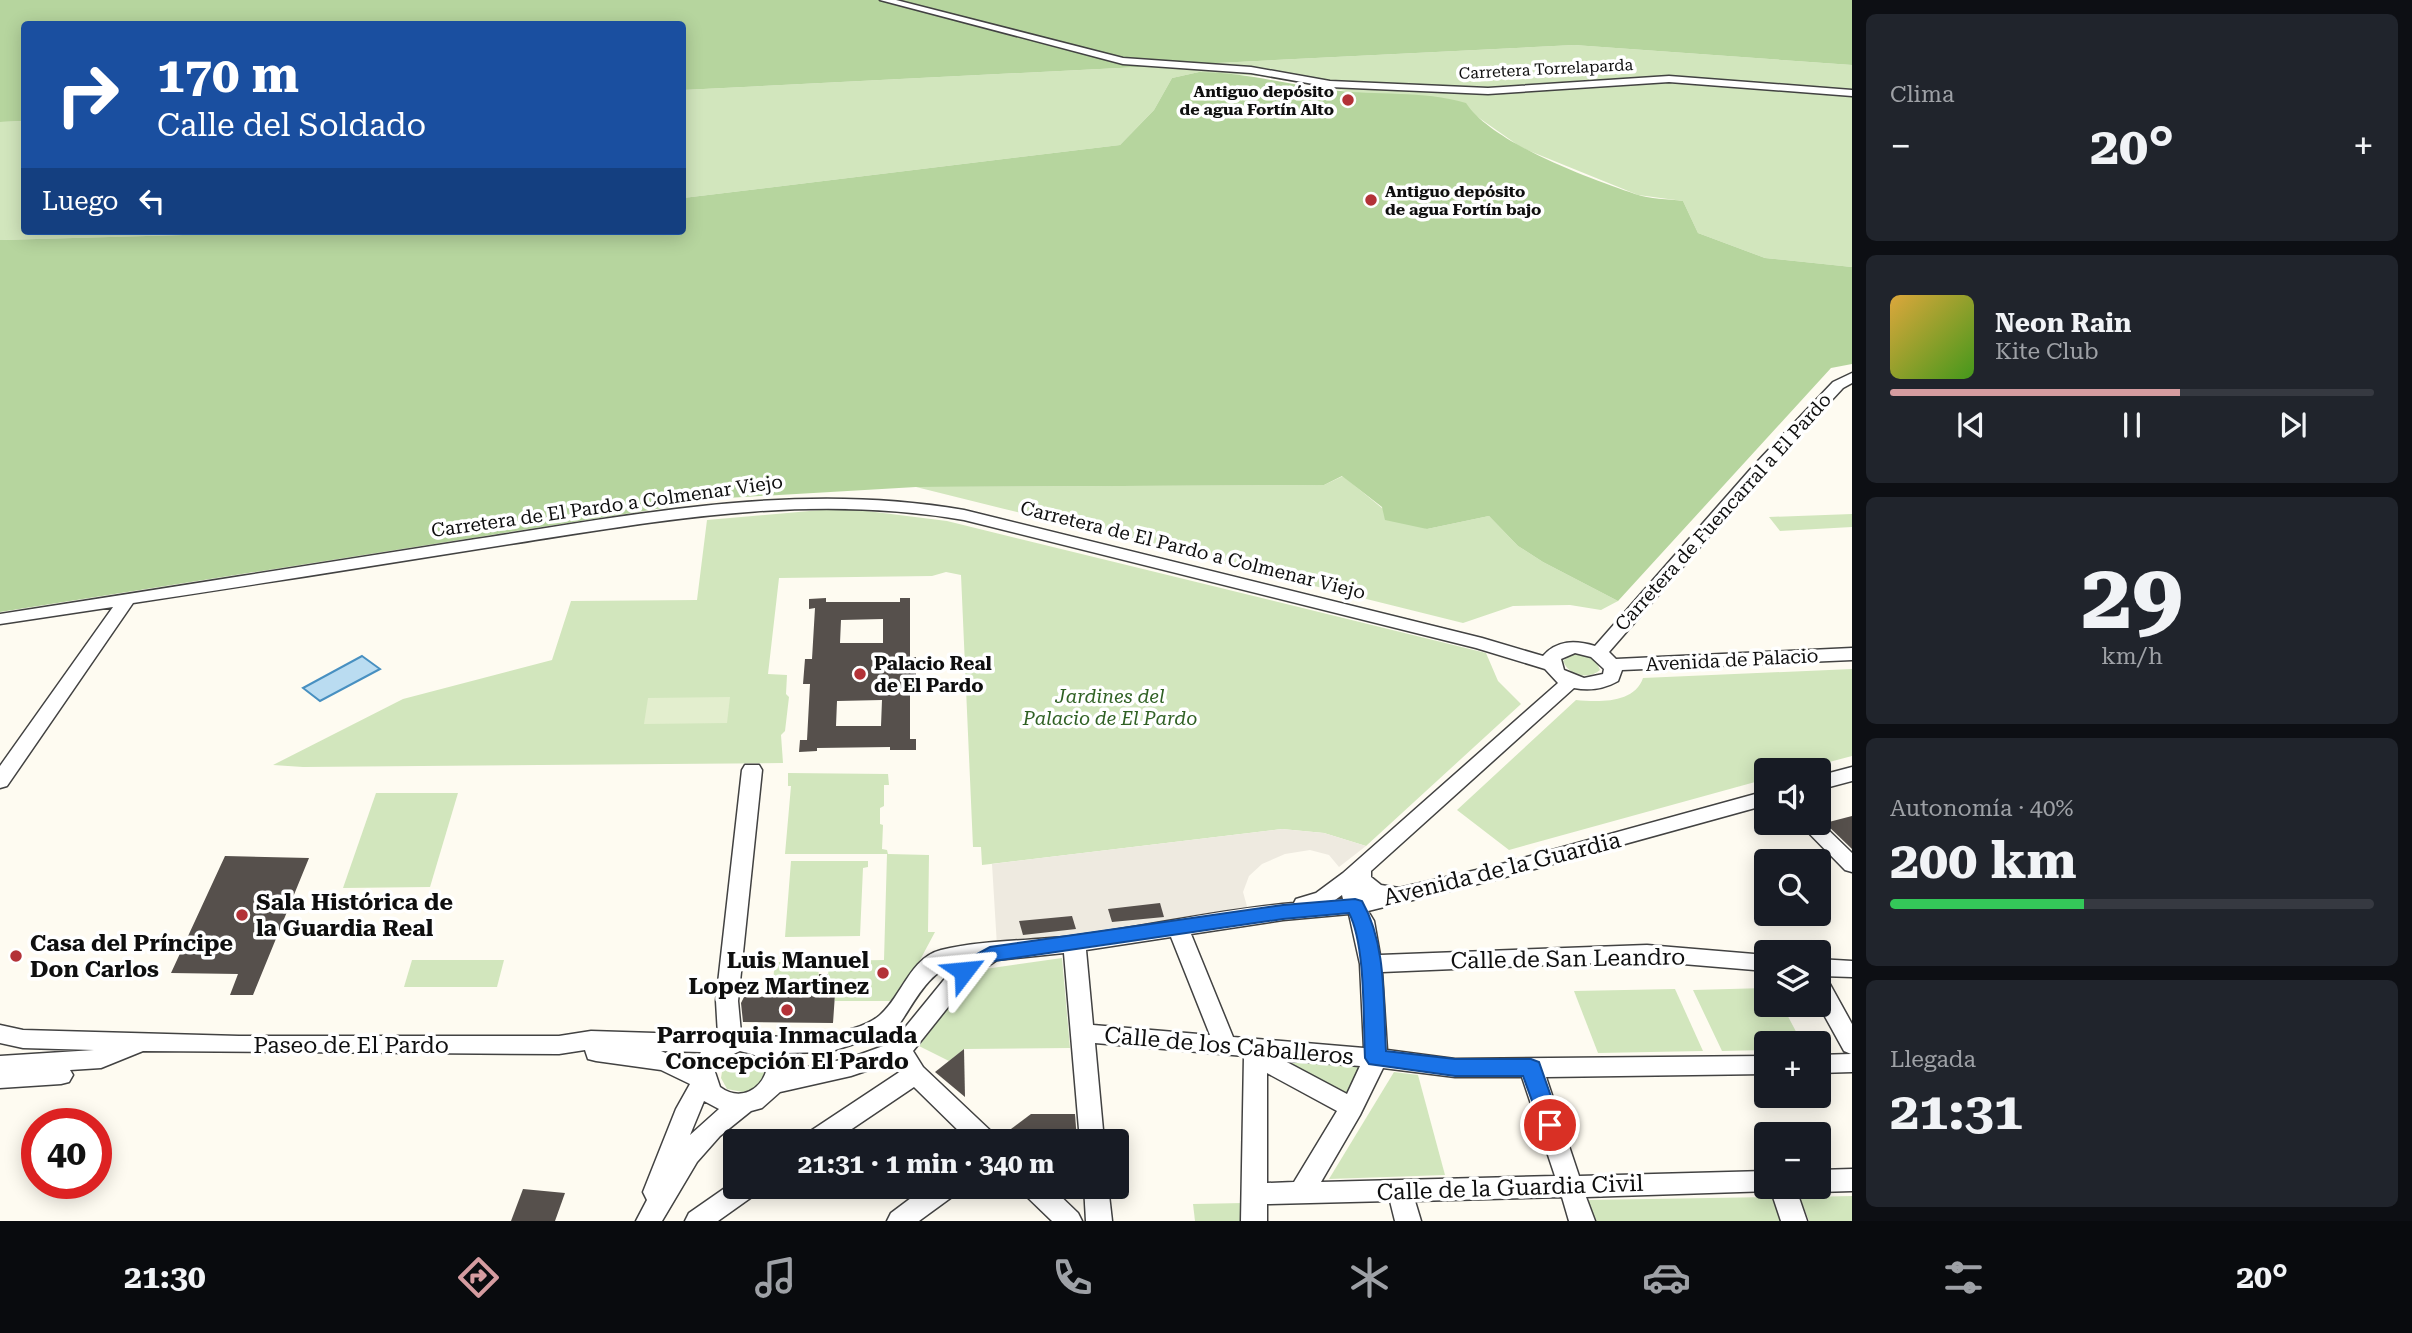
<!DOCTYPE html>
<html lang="es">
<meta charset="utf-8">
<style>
:root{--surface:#171b24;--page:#20242c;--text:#f1f3f6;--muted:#9ea1a6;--line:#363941;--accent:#d59ca0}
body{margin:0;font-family:"Roboto Serif",serif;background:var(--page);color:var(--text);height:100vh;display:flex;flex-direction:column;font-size:26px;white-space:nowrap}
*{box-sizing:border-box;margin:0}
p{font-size:23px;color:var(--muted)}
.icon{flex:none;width:38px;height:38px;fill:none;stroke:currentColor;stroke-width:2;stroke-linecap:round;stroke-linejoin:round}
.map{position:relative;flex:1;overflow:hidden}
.side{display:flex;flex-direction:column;gap:14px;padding:14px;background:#0d0f14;width:560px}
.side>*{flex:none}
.guide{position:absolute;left:21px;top:21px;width:665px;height:214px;border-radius:7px;box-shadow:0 4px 18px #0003;background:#1a4fa0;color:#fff;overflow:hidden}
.buttons{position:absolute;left:1754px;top:758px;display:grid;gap:14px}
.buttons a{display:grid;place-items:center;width:77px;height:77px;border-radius:7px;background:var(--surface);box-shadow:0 4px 18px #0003;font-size:35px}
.speed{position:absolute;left:21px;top:1108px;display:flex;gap:14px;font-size:35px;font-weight:700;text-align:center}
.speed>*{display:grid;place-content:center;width:91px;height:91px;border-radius:50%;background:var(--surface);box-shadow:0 4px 18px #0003;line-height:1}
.speed .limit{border:10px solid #d22;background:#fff;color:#111}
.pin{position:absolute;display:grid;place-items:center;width:60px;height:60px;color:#fff;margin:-30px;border:4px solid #fff;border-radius:50%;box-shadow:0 2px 7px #0007}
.me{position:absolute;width:77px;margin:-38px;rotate:61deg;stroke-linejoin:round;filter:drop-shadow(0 0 5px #0008)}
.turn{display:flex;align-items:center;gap:24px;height:147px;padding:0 21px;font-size:32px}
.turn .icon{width:91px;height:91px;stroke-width:2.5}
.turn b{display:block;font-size:49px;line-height:60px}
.then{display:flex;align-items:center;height:66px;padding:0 21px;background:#0003;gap:14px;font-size:26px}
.big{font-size:52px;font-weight:700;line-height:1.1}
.side .widget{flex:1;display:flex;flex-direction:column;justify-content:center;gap:10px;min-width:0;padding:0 24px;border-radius:10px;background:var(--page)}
.side .dial{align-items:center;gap:0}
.dial b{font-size:91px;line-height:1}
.song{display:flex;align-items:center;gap:21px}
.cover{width:84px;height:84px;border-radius:10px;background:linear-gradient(135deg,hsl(40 70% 55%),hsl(100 70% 35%))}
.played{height:7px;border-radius:4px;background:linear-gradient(90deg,var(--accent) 60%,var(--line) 60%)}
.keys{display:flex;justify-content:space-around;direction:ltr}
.heat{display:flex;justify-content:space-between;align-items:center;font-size:38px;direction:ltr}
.charge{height:10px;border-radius:5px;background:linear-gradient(90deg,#34c759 40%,var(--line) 0)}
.trip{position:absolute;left:723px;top:1129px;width:406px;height:70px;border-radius:7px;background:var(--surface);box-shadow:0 4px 18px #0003;font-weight:700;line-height:70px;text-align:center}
.dock{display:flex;height:112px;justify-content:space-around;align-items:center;background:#090b0e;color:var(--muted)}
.dock .icon{width:49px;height:49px}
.dock .current{color:var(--accent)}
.dock b{font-size:32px;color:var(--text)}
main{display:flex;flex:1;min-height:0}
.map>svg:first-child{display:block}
.green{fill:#d2e6bd}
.forest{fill:#b6d59e}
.pitch{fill:#e3eece}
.plaza{fill:#eeeae0}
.water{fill:#badcf1;stroke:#4890c1;stroke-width:2}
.building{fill:#56504c;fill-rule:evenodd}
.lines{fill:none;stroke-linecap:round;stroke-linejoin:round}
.minor-casing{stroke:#424242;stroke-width:3}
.minor{fill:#fff;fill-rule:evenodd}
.route{fill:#1a73e8;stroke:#114b97;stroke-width:2}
.poi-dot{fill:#b33237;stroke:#fff;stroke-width:2.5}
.labels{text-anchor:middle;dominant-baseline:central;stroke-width:7;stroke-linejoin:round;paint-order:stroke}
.far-street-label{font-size:16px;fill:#0f0f0f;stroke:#fff}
.far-poi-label{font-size:16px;font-weight:bold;fill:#0f0f0f;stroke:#fff;text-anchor:end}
.street-label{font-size:19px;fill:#0f0f0f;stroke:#fff}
.poi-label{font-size:19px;font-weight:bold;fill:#0f0f0f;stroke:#fff;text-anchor:start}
.park-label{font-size:19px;font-style:italic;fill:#306124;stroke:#fff}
.near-street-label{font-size:23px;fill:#0f0f0f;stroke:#fff}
.near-poi-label{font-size:23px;font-weight:bold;fill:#0f0f0f;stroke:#fff;text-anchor:start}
</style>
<main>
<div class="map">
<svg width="1852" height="1221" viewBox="0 0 1852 1221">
<rect width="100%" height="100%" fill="#fefbf1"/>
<!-- green -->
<g class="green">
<path d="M1574,45L1852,65V267L1765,258L1698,233L1683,201L1638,195L1522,148L1472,113L1260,76L1199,72L1172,78L1154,110L1120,145L683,198V90Z"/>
<path d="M24,121V231H327L0,240V122Z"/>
<path d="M1343,476L1382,508L1427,529L1489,516L1518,546L1543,562L1618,601L1601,610L1570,605L1513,606L1463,623L916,487L1324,485Z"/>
<path d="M843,508L947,521L1486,653L1498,681L1521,704L1366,846L1324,833L1282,829L982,865L981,847H973L961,575L946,572L932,576L779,578L768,674L787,675L786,694L789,697L785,731L781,735L783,763L303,767L273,765L403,699L552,660L571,601L697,600L707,520Z"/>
<path d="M1852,514V527L1780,531L1769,517Z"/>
<path d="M1572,654H1583L1595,659L1600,670C1588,680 1569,676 1563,661Z"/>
<path d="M1852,669V756L1799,770H1766V779L1509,850L1457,810L1576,700C1598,702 1634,704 1643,678Z"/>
<path d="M788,773L888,774L889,785H884V806L880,808V824L883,825L882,849L887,850L888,854L929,855L928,932H935L912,975L890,1001H835V994H827L829,961L884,960L887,854H785L791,786H788Z"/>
<path d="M376,793H458L430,887L343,888Z"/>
<path d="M791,861H868V867L863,868L860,936L785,937Z"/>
<path d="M1062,958L1070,1048L964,1049L949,1061L919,1046L971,978L985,969Z"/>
<path d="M412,960H504L497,987H404Z"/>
<path d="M775,962H819L818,989H772Z"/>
<path d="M1766,988V1004L1782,1005L1802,1043H1766V1050L1722,1051L1693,990Z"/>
<path d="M1675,989L1703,1051L1598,1053L1574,991Z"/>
<path d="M742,1055L757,1057L767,1067V1080L748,1093L727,1089L721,1078L723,1066Z"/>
<path d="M1278,1056L1365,1066L1346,1099L1276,1062Z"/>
<path d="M1394,1072L1418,1075L1445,1175L1329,1179Z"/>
<path d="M1852,1196V1221H1809L1801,1200L1803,1197Z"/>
<path d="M1770,1197L1778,1203L1784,1221H1593L1587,1203L1589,1200Z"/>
<path d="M1244,1203L1243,1221H1195L1193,1204Z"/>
</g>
<!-- forest -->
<g class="forest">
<path d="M0,0H1852V65L1574,45L683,90L682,24H24V121L0,122Z"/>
<path d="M1199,72C1245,72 1287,85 1332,90C1377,96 1422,90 1466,103C1492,143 1590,179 1635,194C1650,199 1668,199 1683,201L1698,233L1765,258L1852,267V364L1831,368L1618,601L1543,562L1518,546L1489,516L1427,529L1385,520L1382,507L1342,476L1324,485L916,487L727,498L0,612V240L328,231H682L683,198L1120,145L1154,110L1172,78Z"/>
</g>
<!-- pitch -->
<path class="pitch" d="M730,697L727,723L644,724L648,698Z"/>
<!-- plaza -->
<path class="plaza" d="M1282,829L1324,833L1366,846L1339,867L1329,855L1310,850L1285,854L1262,864L1249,876L1243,892L1248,910L997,946L992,864Z"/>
<!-- water -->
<path class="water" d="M362,656L380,669L320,701L303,688Z"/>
<!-- building -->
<g class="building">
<path d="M826,598V602H900V598H910V658L916,657V684H910V739H916V750H890V747L817,748V751L799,752L800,740H807L810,684H803L805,659H812L815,608L809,609V599ZM883,619V643H840L841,620ZM882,700L881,726H836L837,701Z"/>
<path d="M1852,816V849L1825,823Z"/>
<path d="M225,856L309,858L253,995H230L238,974L171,973Z"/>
<path d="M1160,903L1164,917L1112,922L1108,909Z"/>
<path d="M1072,916L1076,929L1023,935L1019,921Z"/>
<path d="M819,974H828L827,994H835L833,1023L743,1022L741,1003L744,997L817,995Z"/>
<path d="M964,1049L965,1097L935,1072Z"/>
<path d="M1031,1114H1075L1077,1141H999V1138Z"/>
<path d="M523,1189L565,1193L555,1221H511Z"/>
</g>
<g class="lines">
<!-- minor casing -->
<g class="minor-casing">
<g id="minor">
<path d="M880,0H896L1123,58L1251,67L1330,81L1488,88L1669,76L1852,90V96L1669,82L1488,94L1330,87L1251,73L1123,64Z"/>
<path d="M1852,373V383L1843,388L1767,470L1609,652L1616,659L1852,648V660L1622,670L1618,681C1604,689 1590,691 1574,688L1371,871V877L1381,885L1399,888L1498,865L1766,791V805L1498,879L1368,911L1374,921L1380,955L1647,945L1766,955V971L1647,961L1382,972L1387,1050L1455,1059L1766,1056V1074L1546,1077L1579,1176L1766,1171V1186H1795L1807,1221H1781L1771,1191L1586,1197L1595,1221H1569L1562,1197L1415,1201L1421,1221H1395L1390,1201L1267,1204V1221H1241L1244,1056L1095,1043L1104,1141H1080L1064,953L997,960L972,977L913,1051L923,1067L994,1134L997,1141H969L914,1087L834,1141H803L806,1134L901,1071L895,1061L851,1076L780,1092L762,1108L751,1111L720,1136L697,1162L662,1221H636L647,1200L643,1192L676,1109L690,1084L661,1070L596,1061L588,1059L585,1050L559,1054L143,1051L101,1068L70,1070L73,1075L69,1082L61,1084L0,1088V1056L94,1050L23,1048L0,1043V1025L23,1030L239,1036H559L591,1031L718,1035L716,1001L742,770L745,765H759L762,770L738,1001L741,1033C774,1040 853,1039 880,1015C902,996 910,958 941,950C981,940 1032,941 1073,936C1147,927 1220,909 1294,903L1296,899L1316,893L1343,873L1558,683L1545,669L1476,648L964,520C808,493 665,520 510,544C384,564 259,584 133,603L7,786L0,788V766L113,607L0,624V614C159,589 317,564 476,539C639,514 798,481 964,510L1482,638L1543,656C1557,640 1575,640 1595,646L1755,464L1833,382ZM1575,653L1591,657L1604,669L1603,674L1584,678L1564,670L1561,659ZM1342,895L1343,899L1335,900ZM1349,914L1360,964L1364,1048L1233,1037L1191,934L1283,920ZM1171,937L1210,1035L1093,1025L1086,950ZM957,965H956L903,1030L900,1023C914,1003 930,968 957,965ZM882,1035L886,1045L850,1058L789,1071L785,1053L829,1052ZM661,1051L701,1052L694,1065ZM740,1051C752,1054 762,1055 767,1068C762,1090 740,1102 720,1087L715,1072L725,1058ZM1283,1060L1360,1066L1347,1094ZM1383,1068L1455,1077H1522L1555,1176L1321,1182L1360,1115ZM1267,1073L1337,1111L1294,1182L1267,1183ZM704,1101L719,1109L690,1135Z"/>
<path d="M1852,767V781L1818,790V776Z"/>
<path d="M1818,820L1852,853V872L1845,870L1798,822H1818Z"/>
<path d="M1818,959L1852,961V977L1821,976L1826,977L1852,1024V1072L1818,1073V1055L1851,1054L1844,1051L1818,1004Z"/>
<path d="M1852,1169V1191L1818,1192L1808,1186H1818V1170Z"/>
<path d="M735,1181V1186H759L756,1194L718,1221H685L689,1213Z"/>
<path d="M927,1186H959L956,1194L919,1221H887L891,1213Z"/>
<path d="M1021,1186H1050L1078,1213L1082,1221H1052L1024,1194Z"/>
<path d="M1084,1186H1108L1112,1221H1086Z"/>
</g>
</g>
<!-- minor -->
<use href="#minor" class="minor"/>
</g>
<!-- route -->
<path class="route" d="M1355,899L1362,901C1387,945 1383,1002 1386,1051L1455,1059H1531L1539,1062L1561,1125L1558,1131L1550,1134L1543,1131L1523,1076H1455L1369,1064L1365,1058C1363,1020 1366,946 1349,913L1283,919L994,961L964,979L957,976L954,971L957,965L990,947L1283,905Z"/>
<!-- markers -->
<g class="poi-dot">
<circle cx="1348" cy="100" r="7"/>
<circle cx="1371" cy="200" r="7"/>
<circle cx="860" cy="674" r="7"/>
<circle cx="242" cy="915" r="7"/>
<circle cx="16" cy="956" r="7"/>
<circle cx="883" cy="973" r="7"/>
<circle cx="787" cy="1010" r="7"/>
</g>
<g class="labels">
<!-- far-street labels -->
<g class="far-street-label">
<text transform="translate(1546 69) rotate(-3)">Carretera Torrelaparda</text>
</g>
<!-- far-poi labels -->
<g class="far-poi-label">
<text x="1334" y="91">Antiguo depósito<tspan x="1334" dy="18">de agua Fortín Alto</tspan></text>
<text x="1385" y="191" text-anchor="start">Antiguo depósito<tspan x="1385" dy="18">de agua Fortín bajo</tspan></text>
</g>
<!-- street labels -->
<g class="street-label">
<text transform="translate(607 506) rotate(-8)">Carretera de El Pardo a Colmenar Viejo</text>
<text transform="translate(1723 512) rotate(-48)">Carretera de Fuencarral a El Pardo</text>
<text transform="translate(1193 550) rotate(14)">Carretera de El Pardo a Colmenar Viejo</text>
<text transform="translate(1732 660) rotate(-3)">Avenida de Palacio</text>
</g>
<!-- poi labels -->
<g class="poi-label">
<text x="874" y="663">Palacio Real<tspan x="874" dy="22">de El Pardo</tspan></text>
</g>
<!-- park labels -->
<g class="park-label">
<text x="1110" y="696">Jardines del<tspan x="1110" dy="22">Palacio de El Pardo</tspan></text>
</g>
<!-- near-street labels -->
<g class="near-street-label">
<text transform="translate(1502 869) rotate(-14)">Avenida de la Guardia</text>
<text transform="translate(1568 959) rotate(-1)">Calle de San Leandro</text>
<text x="351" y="1045">Paseo de El Pardo</text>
<text transform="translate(1229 1046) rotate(5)">Calle de los Caballeros</text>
<text transform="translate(1510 1188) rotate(-2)">Calle de la Guardia Civil</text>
</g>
<!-- near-poi labels -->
<g class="near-poi-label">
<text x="256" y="902">Sala Histórica de<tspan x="256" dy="26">la Guardia Real</tspan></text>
<text x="30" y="943">Casa del Príncipe<tspan x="30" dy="26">Don Carlos</tspan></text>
<text x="869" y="960" text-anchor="end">Luis Manuel<tspan x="869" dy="26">Lopez Martinez</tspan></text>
<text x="787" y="1035" text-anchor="middle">Parroquia Inmaculada<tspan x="787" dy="26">Concepción El Pardo</tspan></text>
</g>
</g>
</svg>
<div class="buttons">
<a><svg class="icon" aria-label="sound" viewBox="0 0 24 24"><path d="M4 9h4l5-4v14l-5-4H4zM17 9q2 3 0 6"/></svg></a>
<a><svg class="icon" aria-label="search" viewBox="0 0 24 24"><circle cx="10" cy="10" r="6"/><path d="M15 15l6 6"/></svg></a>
<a><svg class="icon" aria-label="layers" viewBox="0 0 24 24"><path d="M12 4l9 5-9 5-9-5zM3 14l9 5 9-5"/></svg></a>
<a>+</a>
<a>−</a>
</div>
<div class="speed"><div class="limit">40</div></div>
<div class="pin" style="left:1550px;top:1125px;background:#d93025"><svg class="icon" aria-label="arrive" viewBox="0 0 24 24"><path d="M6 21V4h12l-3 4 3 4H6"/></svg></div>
<svg class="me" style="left:964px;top:971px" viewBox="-20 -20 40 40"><path d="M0-17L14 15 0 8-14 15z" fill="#1a73e8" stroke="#fff" stroke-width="4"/></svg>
<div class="trip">21:31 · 1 min · 340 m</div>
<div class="guide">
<div class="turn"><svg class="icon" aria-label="right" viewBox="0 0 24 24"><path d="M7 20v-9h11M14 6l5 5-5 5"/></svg><div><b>170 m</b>Calle del Soldado</div></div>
<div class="then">Luego<svg class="icon" aria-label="left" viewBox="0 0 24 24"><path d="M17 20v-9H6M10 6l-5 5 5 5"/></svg></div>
</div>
</div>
<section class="side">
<div class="widget"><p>Clima</p>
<div class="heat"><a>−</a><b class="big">20°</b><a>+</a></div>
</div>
<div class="widget">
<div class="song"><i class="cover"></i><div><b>Neon Rain</b><p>Kite Club</p></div></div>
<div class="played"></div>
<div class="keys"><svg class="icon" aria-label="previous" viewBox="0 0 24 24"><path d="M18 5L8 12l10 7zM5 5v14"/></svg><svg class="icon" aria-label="pause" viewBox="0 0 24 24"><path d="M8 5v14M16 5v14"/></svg><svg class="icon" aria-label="next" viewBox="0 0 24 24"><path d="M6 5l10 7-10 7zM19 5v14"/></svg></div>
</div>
<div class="widget dial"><b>29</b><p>km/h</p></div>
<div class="widget"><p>Autonomía · 40%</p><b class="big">200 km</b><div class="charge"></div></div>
<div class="widget"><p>Llegada</p><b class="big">21:31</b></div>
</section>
</main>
<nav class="dock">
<b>21:30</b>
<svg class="icon current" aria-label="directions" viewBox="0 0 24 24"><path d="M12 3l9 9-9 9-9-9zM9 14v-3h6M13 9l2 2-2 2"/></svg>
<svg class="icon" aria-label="music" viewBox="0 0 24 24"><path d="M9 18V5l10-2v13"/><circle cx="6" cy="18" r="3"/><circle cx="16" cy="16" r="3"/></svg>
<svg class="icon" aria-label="phone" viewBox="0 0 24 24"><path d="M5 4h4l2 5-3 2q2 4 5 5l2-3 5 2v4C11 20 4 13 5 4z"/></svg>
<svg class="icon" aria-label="climate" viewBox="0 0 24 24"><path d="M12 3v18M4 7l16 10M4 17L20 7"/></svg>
<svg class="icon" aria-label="car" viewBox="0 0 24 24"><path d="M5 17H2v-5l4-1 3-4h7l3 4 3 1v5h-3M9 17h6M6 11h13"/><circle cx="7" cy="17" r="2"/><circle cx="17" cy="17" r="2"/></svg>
<svg class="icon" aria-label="filters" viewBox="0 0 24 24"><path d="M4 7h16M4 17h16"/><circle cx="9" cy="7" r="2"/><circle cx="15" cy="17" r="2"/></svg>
<b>20°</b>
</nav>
